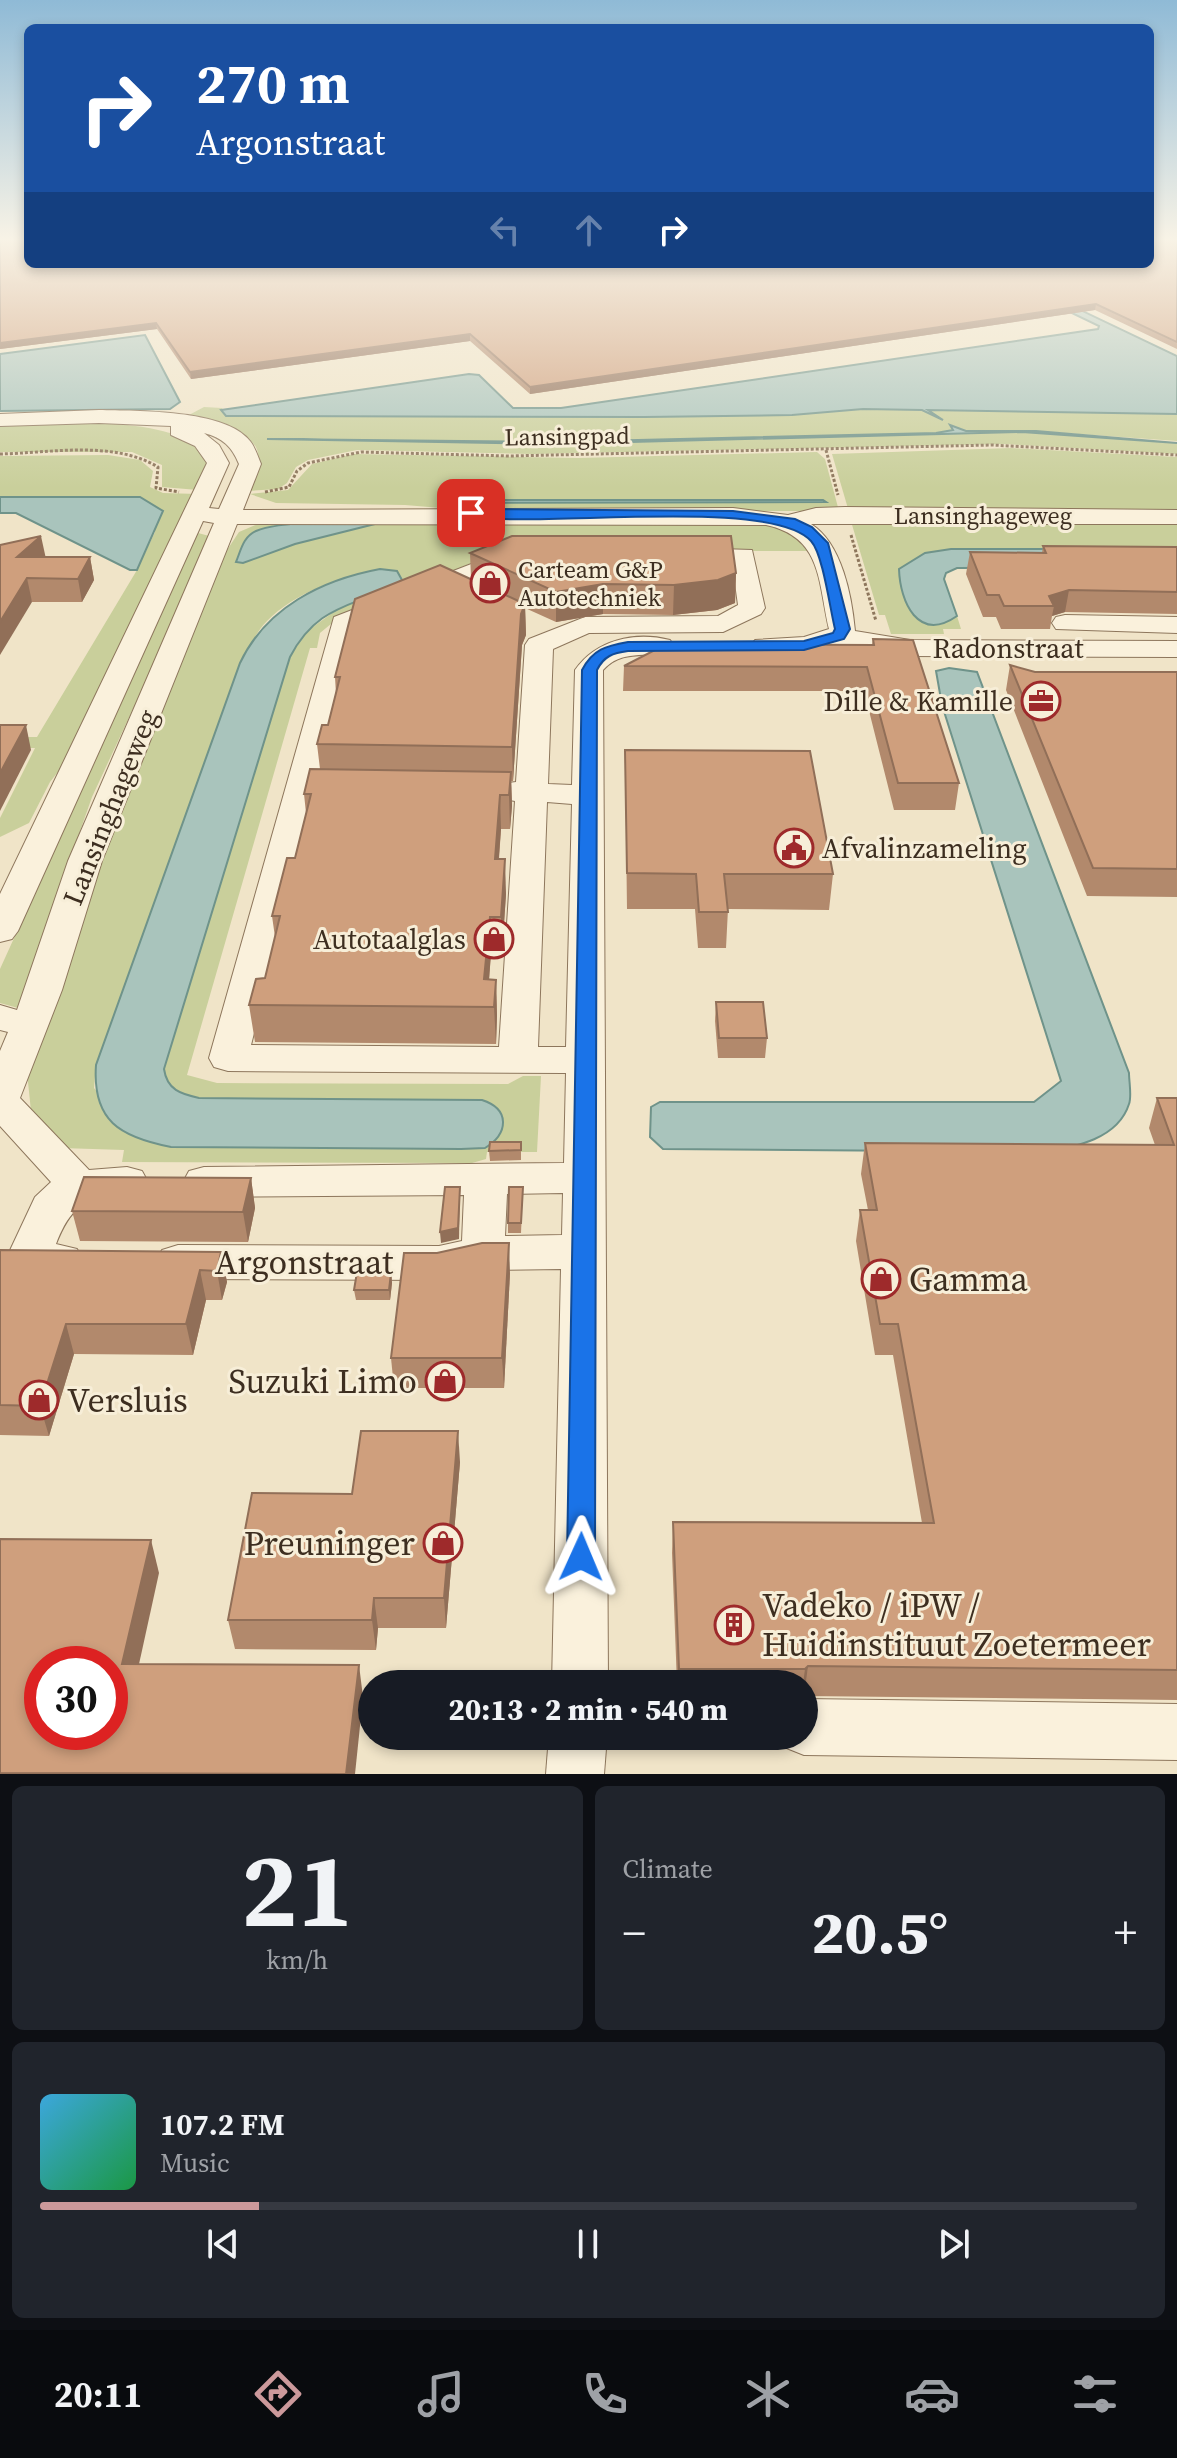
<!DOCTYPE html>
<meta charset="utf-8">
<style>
:root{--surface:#171b24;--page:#20242c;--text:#f1f3f6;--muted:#9ea1a6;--line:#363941;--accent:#cc999b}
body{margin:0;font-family:"Source Serif 4",serif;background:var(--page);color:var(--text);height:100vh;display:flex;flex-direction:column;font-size:30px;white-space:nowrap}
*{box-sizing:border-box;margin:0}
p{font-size:26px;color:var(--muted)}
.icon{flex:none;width:44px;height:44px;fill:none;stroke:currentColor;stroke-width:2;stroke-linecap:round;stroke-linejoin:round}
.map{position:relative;height:1774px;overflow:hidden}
.drawer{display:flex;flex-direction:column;gap:12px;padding:12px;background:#0d0f14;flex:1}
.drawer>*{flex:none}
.top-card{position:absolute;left:24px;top:24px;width:1130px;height:244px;border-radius:12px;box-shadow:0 4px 12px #0003;background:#1a4fa0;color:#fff;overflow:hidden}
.speed{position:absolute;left:24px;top:1646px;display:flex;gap:16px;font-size:40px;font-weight:700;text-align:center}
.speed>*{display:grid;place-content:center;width:104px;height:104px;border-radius:50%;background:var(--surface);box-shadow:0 4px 12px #0003;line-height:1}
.speed .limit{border:12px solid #d22;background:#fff;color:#111}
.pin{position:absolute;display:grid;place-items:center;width:68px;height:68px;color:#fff;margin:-34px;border-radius:16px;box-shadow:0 4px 12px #0006}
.me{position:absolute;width:88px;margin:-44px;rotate:1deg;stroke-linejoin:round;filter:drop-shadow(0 0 6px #0008)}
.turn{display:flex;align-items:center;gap:28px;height:168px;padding:0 40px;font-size:36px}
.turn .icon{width:104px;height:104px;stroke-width:2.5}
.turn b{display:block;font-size:56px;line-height:68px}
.lanes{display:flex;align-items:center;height:76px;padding:0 40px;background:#0003;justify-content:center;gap:40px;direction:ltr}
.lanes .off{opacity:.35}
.big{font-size:60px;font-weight:800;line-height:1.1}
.drawer .card{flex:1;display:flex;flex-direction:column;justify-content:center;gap:12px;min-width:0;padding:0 28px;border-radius:12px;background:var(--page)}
.drawer .dial{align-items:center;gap:0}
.dial b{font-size:104px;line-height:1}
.song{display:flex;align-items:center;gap:24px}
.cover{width:96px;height:96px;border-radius:12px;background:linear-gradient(135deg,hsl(200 70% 55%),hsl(140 70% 35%))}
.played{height:8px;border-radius:4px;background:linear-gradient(90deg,var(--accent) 20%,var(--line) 20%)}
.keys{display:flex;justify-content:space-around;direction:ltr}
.heat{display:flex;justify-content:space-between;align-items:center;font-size:44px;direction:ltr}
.drawer .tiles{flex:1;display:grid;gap:12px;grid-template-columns:1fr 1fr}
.card:last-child{grid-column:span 2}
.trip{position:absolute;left:358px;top:1670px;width:460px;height:80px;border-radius:40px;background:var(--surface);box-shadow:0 4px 12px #0003;font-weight:800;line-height:80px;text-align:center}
.tabs{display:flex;height:128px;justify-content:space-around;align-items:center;background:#090b0e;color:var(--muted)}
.tabs .icon{width:56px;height:56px}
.tabs .on{color:var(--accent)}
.tabs b{font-size:36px;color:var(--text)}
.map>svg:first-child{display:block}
.green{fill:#c9cf9b;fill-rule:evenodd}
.water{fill:#a9c4bc;stroke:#6f938a;stroke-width:2}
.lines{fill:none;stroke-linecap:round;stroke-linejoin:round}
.minor-casing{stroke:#8d765c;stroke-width:2}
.path{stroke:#8d765c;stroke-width:3;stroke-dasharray:3 2;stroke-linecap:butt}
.minor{fill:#faf1dc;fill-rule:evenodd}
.wall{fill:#b2896c}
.shaded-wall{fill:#916f58}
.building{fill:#cf9f7d;stroke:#916f58;stroke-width:2;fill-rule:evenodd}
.route{fill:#1a73e8;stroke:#114b97;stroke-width:2}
.labels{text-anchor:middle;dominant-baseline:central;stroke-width:6;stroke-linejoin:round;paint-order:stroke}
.far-street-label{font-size:24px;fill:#3d2e20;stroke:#f7eed8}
.far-poi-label{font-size:24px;fill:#3d2e20;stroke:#f7eed8;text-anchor:start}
.street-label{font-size:28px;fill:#3d2e20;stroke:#f7eed8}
.poi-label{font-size:28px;fill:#3d2e20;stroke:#f7eed8;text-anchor:end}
.near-street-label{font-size:34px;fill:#3d2e20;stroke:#f7eed8}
.near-poi-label{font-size:34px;fill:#3d2e20;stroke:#f7eed8;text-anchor:start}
</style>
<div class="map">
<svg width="1177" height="1774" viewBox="0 0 1177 1774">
<rect width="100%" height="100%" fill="#f0e4c8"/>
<!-- green -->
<g class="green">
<path d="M204,407L222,408L226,416L644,417L792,415L863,409L1177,414V441L1036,431H966L950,425L954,430L936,433L554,442L304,439L554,444L1022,432L1177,443V454L1004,444L533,454L357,450L308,460L296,467L287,483L278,489L247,491C250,481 257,470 258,460C262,426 202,429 189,415Z"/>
<path d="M107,423C130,425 213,431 208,468C207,475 201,484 198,490L162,487V465L132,452H0V426Z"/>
<path d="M1011,448L1177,457V512H849L832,454Z"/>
<path d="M817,452L825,459L839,511H477L405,505L276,503L250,494L288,490L312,464L354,454L578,458ZM823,500L825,502L445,501L446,500Z"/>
<path d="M108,455L140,460L153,471L150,487L163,493L198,494L72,754L50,782L29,823L0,837V818L35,748H0V737H37L137,570L155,532L140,497H0V456Z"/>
<path d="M850,518L1177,521V549H951L925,553L917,620L944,623L957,616L961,629H943L944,634H891L885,615H879Z"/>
<path d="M758,521L796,533L809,551H499L398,595L343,614L320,633L317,648H310L187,1075L217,1083L508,1084L523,1076H541L537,1152H487L486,1159L472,1163L122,1162L124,1150L61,1148L32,1121L27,1072L86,898L227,550L239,532L258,524ZM380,569L346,603L306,632L290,657L164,1070C167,1090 181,1094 199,1098L482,1100L486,1148L171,1147L127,1133L94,1088L96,1065L240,663C248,650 256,632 267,621C294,593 342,576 380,569Z"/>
<path d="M198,533L213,537L92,797L18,1008L0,1003V969Z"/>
</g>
<!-- water -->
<g class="water">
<path d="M970,264H984L1177,356V414L928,410L943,420L922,410L863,409L792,415L644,417L226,416L221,410L469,374L479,375L513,408H561L1098,329L1099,326Z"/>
<path d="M145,335L180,402L170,409L0,411V354Z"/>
<path d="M950,425L966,431H1036L1177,443L1022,432L554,444L267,439L554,442L936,433L953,430Z"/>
<path d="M0,497H140L163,511L137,570H130L16,513H0Z"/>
<path d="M445,500H823L826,502L456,503Z"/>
<path d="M375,524L295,544L243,563L236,562C241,550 243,537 256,531C279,521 350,521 375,524Z"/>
<path d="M951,549H1177V567L957,568L946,573L944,579L957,616C918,643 900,602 899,569L925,553Z"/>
<path d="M380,569L397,571L402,580C358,608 319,601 290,657L164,1069C167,1090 181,1094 199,1098L482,1100C510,1109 509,1133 485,1148L461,1149L171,1147C120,1137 92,1121 96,1065L240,663C266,608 321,580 380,569Z"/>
<path d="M949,668L977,672L1129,1073C1129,1082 1132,1096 1129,1104C1118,1139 1075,1147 1045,1152L663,1149L650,1137L651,1107L660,1102H1034L1061,1081L942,705L936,671Z"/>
</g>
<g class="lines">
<!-- minor casing -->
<g class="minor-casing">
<g id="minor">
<path d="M99,410C136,411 225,409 250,441C255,447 258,457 261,464L243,510L733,508L788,515L816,508L845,507L1177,510V524H811C842,543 852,597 855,631L910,640L1177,641V657L910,656L839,644L804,653L755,652L751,646L755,640L804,637L829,629C818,581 822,537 766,525L237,524L102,861L62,990L20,1098L89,1170L127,1167L142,1171L148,1182L142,1193C94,1207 78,1188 56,1244L77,1249L83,1261L77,1273C55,1280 33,1280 11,1273L5,1261L35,1197L51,1182L0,1126V1051L8,1032L0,1030V1005L17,1010L68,861L214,523L203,521L18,931L12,939L0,942V894L207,463L195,446L171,435V426L99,423L0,426V414ZM204,433C223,438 232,447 239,464L219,509L209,508L229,463L219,445Z"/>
<path d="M687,548L752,550L765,608L761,614L723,632L589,633L553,649L548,784L572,785L575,670C596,640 634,631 670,640L674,646L670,652C645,658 622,649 603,670L608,1684H552L561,1269L483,1270L439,1280L178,1279L162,1274L156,1262L162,1250L178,1245L439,1246L462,1241L464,1195L204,1197L189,1193L183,1182L189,1171L204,1167L564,1163L566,1073L228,1071L214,1067L209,1058L334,617L505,551L514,549L526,556L523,561L355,628L251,1045L499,1047L515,801L498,798L493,791L498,784L516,782L525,645L529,639L585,617L718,616L738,605L732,562L678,560L675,555L678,550ZM547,802L572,804L566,1047H538ZM563,1193L562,1235L505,1236L507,1194Z"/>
<path d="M1065,615L1177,617V633L1056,629L1052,623L1056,617Z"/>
<path d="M804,1699L1177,1704V1760L804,1755L784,1747L779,1736H804Z"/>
<path d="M549,1736H607L604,1774H546Z"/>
</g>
</g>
<!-- path -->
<g class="path">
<path d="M826,450L838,495"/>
<path d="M0,454C50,453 113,440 158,467L156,488L179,492"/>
<path d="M265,492L289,487L297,471L308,463L361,452L509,456L992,445L1177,455"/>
<path d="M851,535L876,621"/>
</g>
<!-- minor -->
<use href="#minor" class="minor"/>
</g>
<!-- wall -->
<g class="wall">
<path d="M0,240H1177V349L1095,310L530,394L470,341L191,379L157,329L0,349Z"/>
<path d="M0,545L46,557H90L94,580L82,602H32Z"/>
<path d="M1043,546L1177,547V614L1065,612L1052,616L1050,629H1001L996,617H983L966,574L970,552L1042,553Z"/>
<path d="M470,553L736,573L735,603L717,610L673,615L603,614L556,622L525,608L526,635L522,645L513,781H511L512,806L510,829H501L499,859L506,894L502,953H491L489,979L496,980L497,1016L496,1044L255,1042L249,1005L265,978L275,937L272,916L295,858L306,813L304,794L320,769L317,744L328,725L336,694L335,677L471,579Z"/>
<path d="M873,639L959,783L955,810H894L864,691H623L624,666L872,645Z"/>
<path d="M1010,665L1035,672H1177V897L1087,896L1006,690Z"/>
<path d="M625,750L833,874L829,910L728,909L726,948H698L695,909H627Z"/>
<path d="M716,1002L767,1038L765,1058H718L715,1021Z"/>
<path d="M1157,1098H1177V1700L804,1696V1684H677L672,1553L673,1522L922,1523L893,1355H875L856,1241L860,1210H868L861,1174L865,1143L1155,1145L1149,1128Z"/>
<path d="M521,1142V1160L490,1161L489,1151Z"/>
<path d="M251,1178L255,1208L248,1242L80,1241L72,1211Z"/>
<path d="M523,1187L521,1233H508V1223Z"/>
<path d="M0,1250L221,1252L227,1282L222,1300H206L193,1355L74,1354L49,1436L0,1435Z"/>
<path d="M391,1273L392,1283L390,1300H356L354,1290Z"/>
<path d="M510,1273L504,1388H394L391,1358Z"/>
<path d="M460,1462L446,1628H378L376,1650L235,1649L228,1620L352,1494Z"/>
</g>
<!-- shaded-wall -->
<g class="shaded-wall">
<path d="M1096,304L1095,310L530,394V387Z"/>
<path d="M156,323L157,329L0,349V343Z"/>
<path d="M470,334V341L191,379L190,372Z"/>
<path d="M41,536L46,559L17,557Z"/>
<path d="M90,557L94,580L82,602L78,579Z"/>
<path d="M736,573L735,603L717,610L673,615L674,585Z"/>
<path d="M27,578L32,602L0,655V622Z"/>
<path d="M603,584V614L556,622V592Z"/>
<path d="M1069,590L1065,612L1052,616L1054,606L1049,596Z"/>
<path d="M525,604L526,635L522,645L513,781L512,747L521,614Z"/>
<path d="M26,725L31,750L0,811V773Z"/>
<path d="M511,772L512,806L510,829L509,795Z"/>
<path d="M500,795L501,829L496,894L495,859Z"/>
<path d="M505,859L506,894L502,953L501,917Z"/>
<path d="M490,917L491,953L487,1007L484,979Z"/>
<path d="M496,980L497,1016L496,1044L494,1007Z"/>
<path d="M251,1178L255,1208L248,1242L243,1212Z"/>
<path d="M460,1187L459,1239L441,1243L440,1232Z"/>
<path d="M509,1243L510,1273L504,1388L502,1358Z"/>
<path d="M221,1252L227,1282L222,1300L217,1271Z"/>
<path d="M200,1270L206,1300L193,1355L186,1324Z"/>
<path d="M391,1273L392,1283L390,1300L389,1290Z"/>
<path d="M66,1324L74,1354L49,1436L40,1406Z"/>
<path d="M458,1431L460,1462L446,1628L444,1598Z"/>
<path d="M151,1540L159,1573L132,1696L122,1664Z"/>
<path d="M374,1598L378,1628L376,1650L372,1620Z"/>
<path d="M359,1665L363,1697L355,1774H346Z"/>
<path d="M808,1666L804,1696L803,1684L805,1669Z"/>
</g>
<!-- building -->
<g class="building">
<path d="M0,240H28V264H1150V240H1177V342L1096,304L530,387L470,334L190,372L156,323L0,343Z"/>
<path d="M41,536L17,557H90L78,579L27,578L0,622V545Z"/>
<path d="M512,536H731L736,573L718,580L674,585L603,584L556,592L470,553Z"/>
<path d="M1043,546L1177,547V592L1069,590L1049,596L1054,606H1004L999,595H987L970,552L1046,553Z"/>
<path d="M440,565L525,604L521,614L512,747L317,744L322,725H328L340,677H335L355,599Z"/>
<path d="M873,639L913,640L959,783H898L867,667L624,666L657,649L656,644L874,645Z"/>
<path d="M1010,665L1035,672H1177V869L1093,868Z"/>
<path d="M0,725H26L0,773Z"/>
<path d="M625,750L810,751L833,874H724L728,912H699L696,874L627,873Z"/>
<path d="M310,769L511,772L509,795H500L495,859H505L501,917H490L484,979L496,980L494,1007L249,1005L256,979L265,978L280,916H272L287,858H295L311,794H304Z"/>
<path d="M716,1002H763L767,1038H719Z"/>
<path d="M1157,1098H1177V1670L808,1666L805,1669H679L673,1522L934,1523L898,1324H880L860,1210H877L865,1143L1174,1145Z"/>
<path d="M490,1142H521V1150L489,1151Z"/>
<path d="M84,1177L251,1178L243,1212L72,1211Z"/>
<path d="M445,1187H460L458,1228L440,1232Z"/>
<path d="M509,1187H523L521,1223H508Z"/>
<path d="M482,1243H509L502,1358H391L404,1253H437Z"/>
<path d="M0,1250L221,1252L217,1271L200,1270L186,1324H66L40,1406L0,1405Z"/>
<path d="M357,1272L391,1273L389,1290H354Z"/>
<path d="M361,1431H458L444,1598H374L372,1620H228L252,1493L352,1494Z"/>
<path d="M0,1539L151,1540L122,1664L359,1665L346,1774L0,1773ZM42,1664H110V1732H42Z"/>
</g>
<!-- sky -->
<linearGradient id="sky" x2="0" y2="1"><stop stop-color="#8fbad6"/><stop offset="0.49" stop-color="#f8f3e6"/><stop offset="1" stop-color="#f8f3e6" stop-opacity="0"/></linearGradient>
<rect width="1177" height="488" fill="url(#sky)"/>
<!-- route -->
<path class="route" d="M471,509L733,511L795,519L812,527L828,543L850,629L844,639L804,650L628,651C613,653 604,656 597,670L595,1557L591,1566L581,1570L571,1566L567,1557L582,670C593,649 606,646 628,642L804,641L833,633L835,629C830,609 823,554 811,541C771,496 535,529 467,516V511Z"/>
<!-- icons -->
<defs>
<g id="shop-ring" transform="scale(2)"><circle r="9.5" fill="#f7eed8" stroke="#9e2a2b" stroke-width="1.5"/><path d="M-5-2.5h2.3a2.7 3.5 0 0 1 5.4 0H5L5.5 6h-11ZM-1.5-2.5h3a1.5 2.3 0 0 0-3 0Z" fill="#9e2a2b"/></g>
<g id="office-ring" transform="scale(2)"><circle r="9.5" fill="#f7eed8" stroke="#9e2a2b" stroke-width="1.5"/><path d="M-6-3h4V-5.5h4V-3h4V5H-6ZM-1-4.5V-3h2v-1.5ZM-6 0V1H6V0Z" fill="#9e2a2b"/></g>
<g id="civic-ring" transform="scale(2)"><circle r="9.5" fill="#f7eed8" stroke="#9e2a2b" stroke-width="1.5"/><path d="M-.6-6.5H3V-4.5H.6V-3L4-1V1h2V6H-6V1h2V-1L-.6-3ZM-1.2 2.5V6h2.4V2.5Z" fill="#9e2a2b"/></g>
<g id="building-ring" transform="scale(2)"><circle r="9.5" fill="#f7eed8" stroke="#9e2a2b" stroke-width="1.5"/><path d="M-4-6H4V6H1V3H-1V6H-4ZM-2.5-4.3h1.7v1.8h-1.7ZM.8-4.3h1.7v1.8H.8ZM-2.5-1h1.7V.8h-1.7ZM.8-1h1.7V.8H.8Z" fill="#9e2a2b"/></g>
</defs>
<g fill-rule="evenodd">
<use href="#shop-ring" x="490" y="583"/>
<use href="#office-ring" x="1041" y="701"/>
<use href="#civic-ring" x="794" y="848"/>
<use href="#shop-ring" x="494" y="939"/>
<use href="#shop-ring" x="881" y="1279"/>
<use href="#shop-ring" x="445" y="1381"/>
<use href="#shop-ring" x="39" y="1400"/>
<use href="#shop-ring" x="443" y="1543"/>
<use href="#building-ring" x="734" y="1625"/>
</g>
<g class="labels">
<!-- far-street labels -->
<g class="far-street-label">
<text transform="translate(567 436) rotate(-1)">Lansingpad</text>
<text x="983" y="515">Lansinghageweg</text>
</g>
<!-- far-poi labels -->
<g class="far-poi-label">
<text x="518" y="569">Carteam G&amp;P<tspan x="518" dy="28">Autotechniek</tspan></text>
</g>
<!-- street labels -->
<g class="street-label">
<text x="1008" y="648">Radonstraat</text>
<text transform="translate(110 807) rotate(-68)">Lansinghageweg</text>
</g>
<!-- poi labels -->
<g class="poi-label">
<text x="1013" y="701">Dille &amp; Kamille</text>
<text x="822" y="848" text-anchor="start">Afvalinzameling</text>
<text x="466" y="939">Autotaalglas</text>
</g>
<!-- near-street labels -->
<g class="near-street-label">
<text x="304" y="1262">Argonstraat</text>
</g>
<!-- near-poi labels -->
<g class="near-poi-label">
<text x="909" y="1279">Gamma</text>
<text x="417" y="1381" text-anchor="end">Suzuki Limo</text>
<text x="67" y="1400">Versluis</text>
<text x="415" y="1543" text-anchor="end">Preuninger</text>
<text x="762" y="1605">Vadeko / iPW /<tspan x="762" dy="39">Huidinstituut Zoetermeer</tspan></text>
</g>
</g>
</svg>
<div class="speed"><div class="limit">30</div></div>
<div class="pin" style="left:471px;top:513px;background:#d93025"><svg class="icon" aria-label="arrive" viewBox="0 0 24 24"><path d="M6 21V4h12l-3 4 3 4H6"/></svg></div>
<svg class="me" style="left:581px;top:1557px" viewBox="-20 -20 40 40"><path d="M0-17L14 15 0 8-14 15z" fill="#1a73e8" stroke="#fff" stroke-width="4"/></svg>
<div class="trip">20:13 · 2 min · 540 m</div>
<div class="top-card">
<div class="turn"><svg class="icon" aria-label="right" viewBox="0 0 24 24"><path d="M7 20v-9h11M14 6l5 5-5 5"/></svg><div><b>270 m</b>Argonstraat</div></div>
<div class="lanes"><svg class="icon off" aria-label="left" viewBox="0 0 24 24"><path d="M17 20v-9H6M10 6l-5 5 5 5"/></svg><svg class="icon off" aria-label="ahead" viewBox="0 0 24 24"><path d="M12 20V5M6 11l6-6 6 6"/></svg><svg class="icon" aria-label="right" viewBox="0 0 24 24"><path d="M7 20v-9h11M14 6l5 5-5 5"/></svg></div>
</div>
</div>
<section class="drawer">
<div class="tiles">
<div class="card dial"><b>21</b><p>km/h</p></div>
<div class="card"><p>Climate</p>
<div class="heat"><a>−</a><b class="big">20.5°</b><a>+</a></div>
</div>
<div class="card">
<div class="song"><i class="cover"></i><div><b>107.2 FM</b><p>Music</p></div></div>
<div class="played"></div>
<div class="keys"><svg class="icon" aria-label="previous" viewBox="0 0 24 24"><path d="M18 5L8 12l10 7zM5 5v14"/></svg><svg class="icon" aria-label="pause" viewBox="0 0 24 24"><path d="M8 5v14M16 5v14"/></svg><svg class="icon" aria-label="next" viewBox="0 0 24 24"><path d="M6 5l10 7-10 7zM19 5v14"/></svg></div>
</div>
</div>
</section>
<nav class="tabs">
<b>20:11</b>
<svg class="icon on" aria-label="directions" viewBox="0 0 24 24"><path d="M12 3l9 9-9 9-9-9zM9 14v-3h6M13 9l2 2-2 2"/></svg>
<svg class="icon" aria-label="music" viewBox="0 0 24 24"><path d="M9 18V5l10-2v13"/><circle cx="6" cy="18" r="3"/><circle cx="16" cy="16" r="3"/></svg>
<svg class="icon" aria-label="phone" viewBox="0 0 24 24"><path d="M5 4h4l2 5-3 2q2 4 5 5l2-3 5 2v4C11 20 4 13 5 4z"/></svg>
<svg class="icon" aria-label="climate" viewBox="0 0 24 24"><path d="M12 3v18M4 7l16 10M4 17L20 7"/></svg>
<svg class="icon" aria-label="car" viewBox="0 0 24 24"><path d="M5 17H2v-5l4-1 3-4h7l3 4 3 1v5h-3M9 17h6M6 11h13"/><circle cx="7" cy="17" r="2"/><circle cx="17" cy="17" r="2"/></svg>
<svg class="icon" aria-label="filters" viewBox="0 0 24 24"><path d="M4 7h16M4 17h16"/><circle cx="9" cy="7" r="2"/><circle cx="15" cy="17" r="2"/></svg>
</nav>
